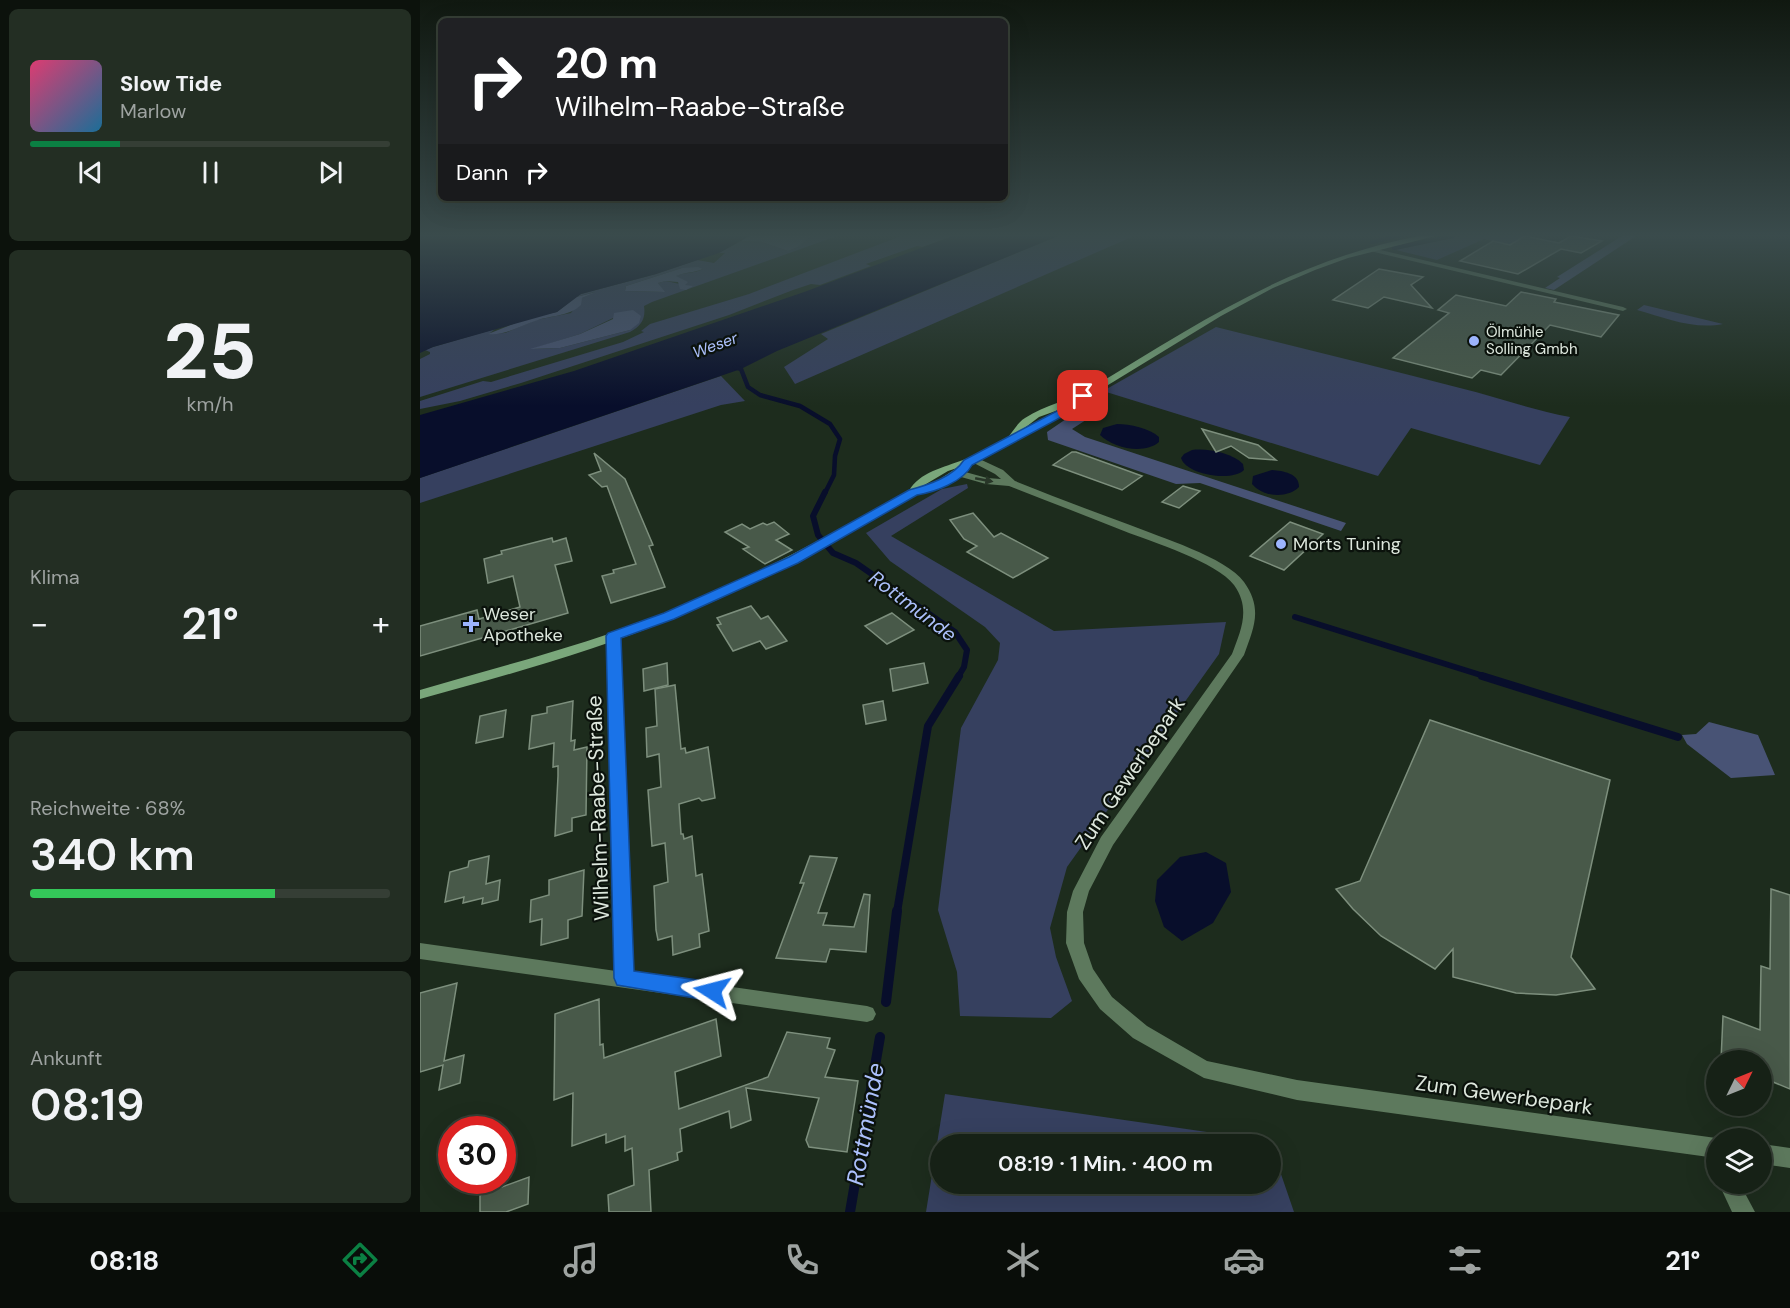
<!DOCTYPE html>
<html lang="de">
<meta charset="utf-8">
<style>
:root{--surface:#162116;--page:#232e23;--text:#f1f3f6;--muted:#9ea3a1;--line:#353e35;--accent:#0b8043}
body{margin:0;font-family:"DM Sans",sans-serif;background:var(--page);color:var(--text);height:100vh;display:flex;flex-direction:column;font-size:22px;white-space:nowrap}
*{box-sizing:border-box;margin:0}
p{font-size:20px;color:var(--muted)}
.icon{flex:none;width:33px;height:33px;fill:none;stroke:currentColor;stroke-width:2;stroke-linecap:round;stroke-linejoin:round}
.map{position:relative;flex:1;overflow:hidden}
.drawer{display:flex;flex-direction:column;gap:9px;padding:9px;background:#0c120c;width:420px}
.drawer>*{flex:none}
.banner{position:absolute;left:18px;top:18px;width:570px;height:183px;border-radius:9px;box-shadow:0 6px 24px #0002,0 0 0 2px var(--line);background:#202124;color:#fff;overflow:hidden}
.needle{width:39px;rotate:47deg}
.buttons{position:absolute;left:1286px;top:1050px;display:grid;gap:12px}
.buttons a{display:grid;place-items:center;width:66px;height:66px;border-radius:50%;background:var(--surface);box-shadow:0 6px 24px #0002,0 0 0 2px var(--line);font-size:30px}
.speed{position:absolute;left:18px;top:1116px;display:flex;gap:12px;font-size:30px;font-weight:700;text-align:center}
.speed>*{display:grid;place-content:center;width:78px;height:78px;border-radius:50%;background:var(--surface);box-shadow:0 6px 24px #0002,0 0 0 2px var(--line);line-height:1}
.speed .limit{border:9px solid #d22;background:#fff;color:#111}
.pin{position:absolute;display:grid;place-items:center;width:51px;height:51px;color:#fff;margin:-26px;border-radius:12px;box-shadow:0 3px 9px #0006}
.me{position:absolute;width:66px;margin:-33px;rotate:279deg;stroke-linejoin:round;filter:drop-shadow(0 0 4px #0008)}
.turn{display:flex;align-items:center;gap:21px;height:126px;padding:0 18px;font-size:27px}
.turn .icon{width:78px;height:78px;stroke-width:2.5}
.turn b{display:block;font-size:42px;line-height:51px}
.then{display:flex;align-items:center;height:57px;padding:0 18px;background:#0003;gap:12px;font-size:22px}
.big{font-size:45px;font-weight:600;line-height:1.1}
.drawer .widget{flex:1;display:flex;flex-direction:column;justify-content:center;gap:9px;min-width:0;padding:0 21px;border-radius:9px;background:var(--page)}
.drawer .dial{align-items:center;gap:0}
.dial b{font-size:78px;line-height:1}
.song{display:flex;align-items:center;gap:18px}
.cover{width:72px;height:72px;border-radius:9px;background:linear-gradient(135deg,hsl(340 70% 55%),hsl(200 70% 35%))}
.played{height:6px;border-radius:3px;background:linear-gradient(90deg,var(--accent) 25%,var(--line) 25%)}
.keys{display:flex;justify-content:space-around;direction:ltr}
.heat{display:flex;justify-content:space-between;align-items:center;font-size:33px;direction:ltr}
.charge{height:9px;border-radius:4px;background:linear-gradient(90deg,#34c759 68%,var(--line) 0)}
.trip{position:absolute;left:510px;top:1134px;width:351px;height:60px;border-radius:30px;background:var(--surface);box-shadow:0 6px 24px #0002,0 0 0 2px var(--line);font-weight:600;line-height:60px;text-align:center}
.menu{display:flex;height:96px;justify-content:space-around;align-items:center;background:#090d09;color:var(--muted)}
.menu .icon{width:42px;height:42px}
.menu .active{color:var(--accent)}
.menu b{font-size:27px;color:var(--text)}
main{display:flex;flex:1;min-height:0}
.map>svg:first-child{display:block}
.green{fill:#36405f;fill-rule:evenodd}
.forest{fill:#485375}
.water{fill:#080e2b}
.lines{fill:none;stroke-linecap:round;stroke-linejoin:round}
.stream-far4{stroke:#080e2b;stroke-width:4}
.stream-far3{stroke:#080e2b;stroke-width:4.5}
.stream-far2{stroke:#080e2b;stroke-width:6}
.stream-far1{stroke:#080e2b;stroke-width:8}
.stream{stroke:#080e2b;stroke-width:10}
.building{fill:#485949;stroke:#7d8f7d;stroke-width:1.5}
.street{fill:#5d795d;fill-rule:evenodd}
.secondary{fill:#7aa77b;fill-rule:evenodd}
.oneway{fill:#283628}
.route{fill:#1a73e8;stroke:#114b97;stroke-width:1.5}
.poi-dot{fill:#9cb4fd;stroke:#0b120c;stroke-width:2}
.labels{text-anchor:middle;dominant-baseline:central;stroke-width:4.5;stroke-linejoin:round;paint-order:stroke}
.far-poi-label{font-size:15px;fill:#dde7dd;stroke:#0b120c;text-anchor:start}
.far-water-label{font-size:16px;font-style:italic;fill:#acc0fc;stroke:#0b120c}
.poi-label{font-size:18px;fill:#dde7dd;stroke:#0b120c;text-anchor:start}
.water-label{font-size:20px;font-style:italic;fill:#acc0fc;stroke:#0b120c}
.near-street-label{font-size:21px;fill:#dde7dd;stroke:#0b120c}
.near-water-label{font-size:24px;font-style:italic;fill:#acc0fc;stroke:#0b120c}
</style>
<main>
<section class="drawer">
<div class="widget">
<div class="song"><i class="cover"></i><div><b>Slow Tide</b><p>Marlow</p></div></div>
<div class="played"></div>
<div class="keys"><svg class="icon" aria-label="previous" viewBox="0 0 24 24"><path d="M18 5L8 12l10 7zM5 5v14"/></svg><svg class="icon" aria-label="pause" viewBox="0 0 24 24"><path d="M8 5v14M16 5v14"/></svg><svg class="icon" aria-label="next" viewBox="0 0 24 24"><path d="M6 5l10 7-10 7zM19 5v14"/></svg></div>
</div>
<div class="widget dial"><b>25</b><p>km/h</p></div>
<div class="widget"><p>Klima</p>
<div class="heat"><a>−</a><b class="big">21°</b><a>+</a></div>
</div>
<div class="widget"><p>Reichweite · 68%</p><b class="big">340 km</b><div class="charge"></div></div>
<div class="widget"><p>Ankunft</p><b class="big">08:19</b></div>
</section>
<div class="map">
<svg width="1370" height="1212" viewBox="0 0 1370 1212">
<rect width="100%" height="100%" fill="#1d2c1d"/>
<!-- green -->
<g class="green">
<path d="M391,236H417L232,302L224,306C226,319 221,326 210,332L0,397V359L10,354V352L5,350L13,347L75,329L69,334L85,333L116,320L151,313L162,298L175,292L156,297L161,294L236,274L277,260L294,263L305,253H299L321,241L341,242L368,251L378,247ZM262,268L283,269C273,274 265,272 255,276L264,285L246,281L238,283L244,292L205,291L206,286ZM193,318L210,330L140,348L112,349L160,334Z"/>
<path d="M481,236H533L502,247L497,246L446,264L451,266L400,285L391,284L373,290L309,315L101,383L40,401L0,409V401L63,381L71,382L203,342L224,332L221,331L230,324L329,294Z"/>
<path d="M638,236H714L375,384L364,367L408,339L401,334Z"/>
<path d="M1040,236H1105L1093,245L1064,239L1017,260L976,250Z"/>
<path d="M1224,305L1303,324C1274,330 1246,318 1217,310Z"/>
<path d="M796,327C877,347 958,367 1040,388C1077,397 1112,410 1150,417L1120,465L991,428L958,476L683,391Z"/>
<path d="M301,376L325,401L301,405L0,503V478Z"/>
<path d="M547,484L548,488L471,536L634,631L806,622L799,654L647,867L630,928L636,957L652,1001L631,1018L540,1016L537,972L518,910L541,728L578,660L580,643L565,627L470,561L446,533L522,489Z"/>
<path d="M525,1094L849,1141L850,1144H520V1184H850L851,1145L874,1212H506Z"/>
</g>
<!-- forest -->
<g class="forest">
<path d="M329,236H391L378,247L368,251L341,242L321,241Z"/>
<path d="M1202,236H1216L1134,290L1125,288L1140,278L1137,277Z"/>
<path d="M278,267L283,269C273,273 266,272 256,276L268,282L265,285L273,286L266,290L260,289L258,282L246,281L238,283L245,292L205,291L206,286L262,268Z"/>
<path d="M176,292L162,298L161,305C148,317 131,315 115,321C100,326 84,336 68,334L111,317L137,312L156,297Z"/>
<path d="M213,310L221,316L219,323L210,330L140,348L110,349L160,334L193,319L194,313Z"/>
<path d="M661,415L669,418L652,429L665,437L926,523L921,531L780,483L756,484L628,440L627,432L649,417Z"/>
<path d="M1289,722L1338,735L1355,775L1311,778L1267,744L1262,735L1276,734Z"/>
</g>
<!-- water -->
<g class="water">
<path d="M0,236H329L299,253L236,274L161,294L137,312L13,347L0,353Z"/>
<path d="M533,236H638L357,351L321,369L0,478V415L154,371L387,291Z"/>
<path d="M697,424C710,424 729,428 739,437V442C724,455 693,448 680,435L683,428Z"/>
<path d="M772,450C788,448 812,453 823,464L824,470C812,482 766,475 761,458L764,454Z"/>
<path d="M852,470C863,471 879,473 879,487C867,499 843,497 832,484L833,476Z"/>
<path d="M786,852L806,863L811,892L793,923L762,941L744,927L735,901L737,880L760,857Z"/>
</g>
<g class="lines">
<!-- stream-far4 -->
<g class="stream-far4">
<path d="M952,242L979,236"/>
<path d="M974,248L1033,236"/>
</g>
<!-- stream-far3 -->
<path class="stream-far3" d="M315,367L321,369L328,387L340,395L380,406L410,424L420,439L415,456L414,475L405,493"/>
<!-- stream-far2 -->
<g class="stream-far2">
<path d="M405,492L393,516L398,535L413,553L436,563L535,632L547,650L544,667L538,677"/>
<path d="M875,617L1067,677"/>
</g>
<!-- stream-far1 -->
<g class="stream-far1">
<path d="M1062,676L1258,737"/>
<path d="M477,912L508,726L539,676"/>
</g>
<!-- stream -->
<g class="stream">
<path d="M466,1002L477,911"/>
<path d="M430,1212L460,1037"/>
</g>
</g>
<!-- building -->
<g class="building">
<path d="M1105,236L1139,243L1151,236L1182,241L1161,253L1141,249L1098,274L1040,261L1073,241L1090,245Z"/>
<path d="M959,269L1003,277L991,285L1012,308L964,297L948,308L913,300Z"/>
<path d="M1101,292L1136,299L1134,302L1199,315L1181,337L1130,325L1081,375L1061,370L1052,378L973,358L1029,313L1018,310L1036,295L1086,306Z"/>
<path d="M782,429L838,445L856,460L829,458L811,446L796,452Z"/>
<path d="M652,452H656L722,476L702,490L633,465Z"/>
<path d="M174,453L205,479L233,545L229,546L245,587L191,603L182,576L194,573L193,570L216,564L187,486L182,487L169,475L181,471Z"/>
<path d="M763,486L780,491L759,508L742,502Z"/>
<path d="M553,513L574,537L581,533L628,558L593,578L547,552L557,546L544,539L530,520Z"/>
<path d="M354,522L369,534L356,540L372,550L345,564L323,549L329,547L305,532L322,524L330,529L343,523L347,525Z"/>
<path d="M870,522L903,534L864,570L830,556Z"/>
<path d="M132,538L133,542L146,538L152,561L135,565L148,613L0,656V626L57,610L59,619L100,607L93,576L68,583L64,559L82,554L81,551Z"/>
<path d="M331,606L341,619L348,616L367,641L346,649L340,641L313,651L297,625L301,624L297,618Z"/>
<path d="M472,613L494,630L467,644L445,626Z"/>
<path d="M247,663L248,685L224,691L223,669Z"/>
<path d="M504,663L508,683L473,691L470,669Z"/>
<path d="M255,685L261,749L265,748L266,753L288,747L295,798L282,801L279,798L259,804L261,834H263L264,839L272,836L276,876L282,874L289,931L279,934L280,947L253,955L252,936L238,940L236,930L234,886L248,882L245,843L232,846L228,790L241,787L239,754L227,757L226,728L237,726L235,689Z"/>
<path d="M153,701L151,741L155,740L154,750L167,747L166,815L152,818V831L135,836L138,776V766L133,767L134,743L109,749L112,716L127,713V707Z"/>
<path d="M463,701L466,720L446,724L443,705Z"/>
<path d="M86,710L83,737L56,743L60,716Z"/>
<path d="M1010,720L1190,780L1151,957L1175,989L1136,995L1096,993L1033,977V949L1015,969L961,936L933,909L916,889L940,881Z"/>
<path d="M69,856L66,884L80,880L78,900L62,904L63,898L43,903L44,897L25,902L30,872L48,867L49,861Z"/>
<path d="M390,856L417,858L398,913H407L403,925L434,927L444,894L450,895L446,952L410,949L406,962L356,958L384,883H380Z"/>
<path d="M164,870L162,916L148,920V938L121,945L122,919L110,922L111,900L129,895V880Z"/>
<path d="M1351,889L1370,895V1089L1341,1077V1060H1301L1303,1016L1340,1030L1341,966L1350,969Z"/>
<path d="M37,983L24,1061L44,1055L40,1083L19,1090L23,1065L0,1072V993Z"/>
<path d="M179,999L180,1045L183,1044L184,1058L296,1019L301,1056L255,1072L259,1109L348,1077L367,1032L410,1038L407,1048L415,1050L405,1077L438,1081L427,1152L389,1147L386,1140L399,1098L326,1088L331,1120L311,1128L309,1111L260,1129L262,1151L257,1153L258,1160L229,1170L231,1212H189L188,1195L214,1185L212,1148L205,1151V1136L186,1143V1134L152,1146L153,1093L134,1100L135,1014Z"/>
<path d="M109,1177L108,1204L86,1212H60V1195Z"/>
</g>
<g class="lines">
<!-- street -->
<g class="street">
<path d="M952,248L1203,307L1207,309L1203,311L950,251V249Z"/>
<path d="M553,456L583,470L595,481C633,496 671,511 710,525C739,537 806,557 824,582C843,609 834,627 824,655L693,845L669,891L663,912L664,943L673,969L692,997L727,1026L787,1061L877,1080L1296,1138H1298H1296V1158L877,1100L784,1078L713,1038L680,1009L659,979L646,943L647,912L653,891L681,837L812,654C821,630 831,609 814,585C797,562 732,542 704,531C666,516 628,501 589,486L566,484L534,475V471L538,470L567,478L581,479L575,474L550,461V457Z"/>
<path d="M194,632L200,636L214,973L447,1006L453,1008L456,1014L453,1020L447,1022L0,959V943L196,971L188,636Z"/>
<path d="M1341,1144L1370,1148V1168L1341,1164Z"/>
<path d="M1299,1184H1320L1335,1212H1312Z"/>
</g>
<!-- secondary -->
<path class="secondary" d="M1000,236H1015L928,258L895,270L853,288L801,316L675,393L651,405L648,413L551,464C538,483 517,489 496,495C416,540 337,585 252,619C171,652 84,676 0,699V690C82,666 165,645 244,614C329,580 409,535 489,491C499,472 525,467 543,460C553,457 562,451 571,446C576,443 584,441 588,437C593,432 597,423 605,418C625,405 650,400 671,388C781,322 871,260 1000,236ZM641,409V410L602,430L619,417ZM537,468L517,481L501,487L528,471Z"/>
</g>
<!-- one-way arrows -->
<defs><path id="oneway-solid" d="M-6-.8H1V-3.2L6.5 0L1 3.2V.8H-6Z" transform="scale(1.5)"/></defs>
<use class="oneway" href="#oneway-solid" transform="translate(564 480) rotate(11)"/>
<!-- sky -->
<linearGradient id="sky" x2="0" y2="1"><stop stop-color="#101810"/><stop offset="0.58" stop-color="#3a4b4c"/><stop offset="1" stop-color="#3a4b4c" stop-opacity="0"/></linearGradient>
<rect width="1370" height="406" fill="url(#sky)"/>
<!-- route -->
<path class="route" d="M659,393L668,396L652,406L649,413L552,465C543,482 515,492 497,495L378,563L254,619L201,638L214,971L292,982L300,985L303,991L300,998L292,1001L197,985L194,978L186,636L188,633L244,613L369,557L489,490C508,485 533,477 544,460L641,409L644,402Z"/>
<!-- markers -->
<g class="poi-dot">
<circle cx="1054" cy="341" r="6"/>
<circle cx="861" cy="544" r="6"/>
<path d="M48 615h6v6h6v6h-6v6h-6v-6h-6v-6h6z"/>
</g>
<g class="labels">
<!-- far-poi labels -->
<g class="far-poi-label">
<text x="1066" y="332">Ölmühle<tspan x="1066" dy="17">Solling Gmbh</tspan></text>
</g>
<!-- far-water labels -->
<g class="far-water-label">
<text transform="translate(295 345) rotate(-20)">Weser</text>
</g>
<!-- poi labels -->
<g class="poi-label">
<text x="873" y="544">Morts Tuning</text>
<text x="63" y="614">Weser<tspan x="63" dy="21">Apotheke</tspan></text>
</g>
<!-- water labels -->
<g class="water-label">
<text transform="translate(493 606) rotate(37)">Rottmünde</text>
</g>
<!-- near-street labels -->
<g class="near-street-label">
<text transform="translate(710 773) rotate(-56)">Zum Gewerbepark</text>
<text transform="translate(178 808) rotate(-92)">Wilhelm-Raabe-Straße</text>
<text transform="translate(1084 1095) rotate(8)">Zum Gewerbepark</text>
</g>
<!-- near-water labels -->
<g class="near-water-label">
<text transform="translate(445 1124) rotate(-80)">Rottmünde</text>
</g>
</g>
</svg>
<div class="buttons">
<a><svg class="needle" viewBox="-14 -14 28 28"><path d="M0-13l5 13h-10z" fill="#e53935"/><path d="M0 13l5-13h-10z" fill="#9ea3a1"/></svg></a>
<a><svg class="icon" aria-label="layers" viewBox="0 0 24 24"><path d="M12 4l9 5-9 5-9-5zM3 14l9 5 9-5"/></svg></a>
</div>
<div class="speed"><div class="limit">30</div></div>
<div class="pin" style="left:663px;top:396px;background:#d93025"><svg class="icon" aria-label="arrive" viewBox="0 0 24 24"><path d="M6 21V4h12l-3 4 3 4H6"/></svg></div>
<svg class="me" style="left:292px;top:991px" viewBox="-20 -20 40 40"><path d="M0-17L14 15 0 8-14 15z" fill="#1a73e8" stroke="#fff" stroke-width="4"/></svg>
<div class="trip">08:19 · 1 Min. · 400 m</div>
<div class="banner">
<div class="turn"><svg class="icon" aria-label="right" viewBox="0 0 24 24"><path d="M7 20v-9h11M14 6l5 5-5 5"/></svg><div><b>20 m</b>Wilhelm-Raabe-Straße</div></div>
<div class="then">Dann<svg class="icon" aria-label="right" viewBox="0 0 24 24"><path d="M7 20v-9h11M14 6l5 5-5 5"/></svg></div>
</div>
</div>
</main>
<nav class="menu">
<b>08:18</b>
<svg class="icon active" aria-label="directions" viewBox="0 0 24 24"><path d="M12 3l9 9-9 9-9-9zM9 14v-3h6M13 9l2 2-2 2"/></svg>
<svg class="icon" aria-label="music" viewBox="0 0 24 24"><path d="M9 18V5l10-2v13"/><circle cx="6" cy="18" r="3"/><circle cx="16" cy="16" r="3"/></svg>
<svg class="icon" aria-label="phone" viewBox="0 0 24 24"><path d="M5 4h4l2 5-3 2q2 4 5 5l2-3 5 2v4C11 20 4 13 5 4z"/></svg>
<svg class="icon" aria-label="climate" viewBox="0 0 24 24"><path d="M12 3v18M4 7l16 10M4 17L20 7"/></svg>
<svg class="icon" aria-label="car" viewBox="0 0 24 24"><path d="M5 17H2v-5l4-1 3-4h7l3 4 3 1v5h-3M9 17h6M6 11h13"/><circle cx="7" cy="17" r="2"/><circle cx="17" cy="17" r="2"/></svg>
<svg class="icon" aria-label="filters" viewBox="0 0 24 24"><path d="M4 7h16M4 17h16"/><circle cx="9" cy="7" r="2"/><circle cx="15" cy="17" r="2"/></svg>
<b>21°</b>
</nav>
